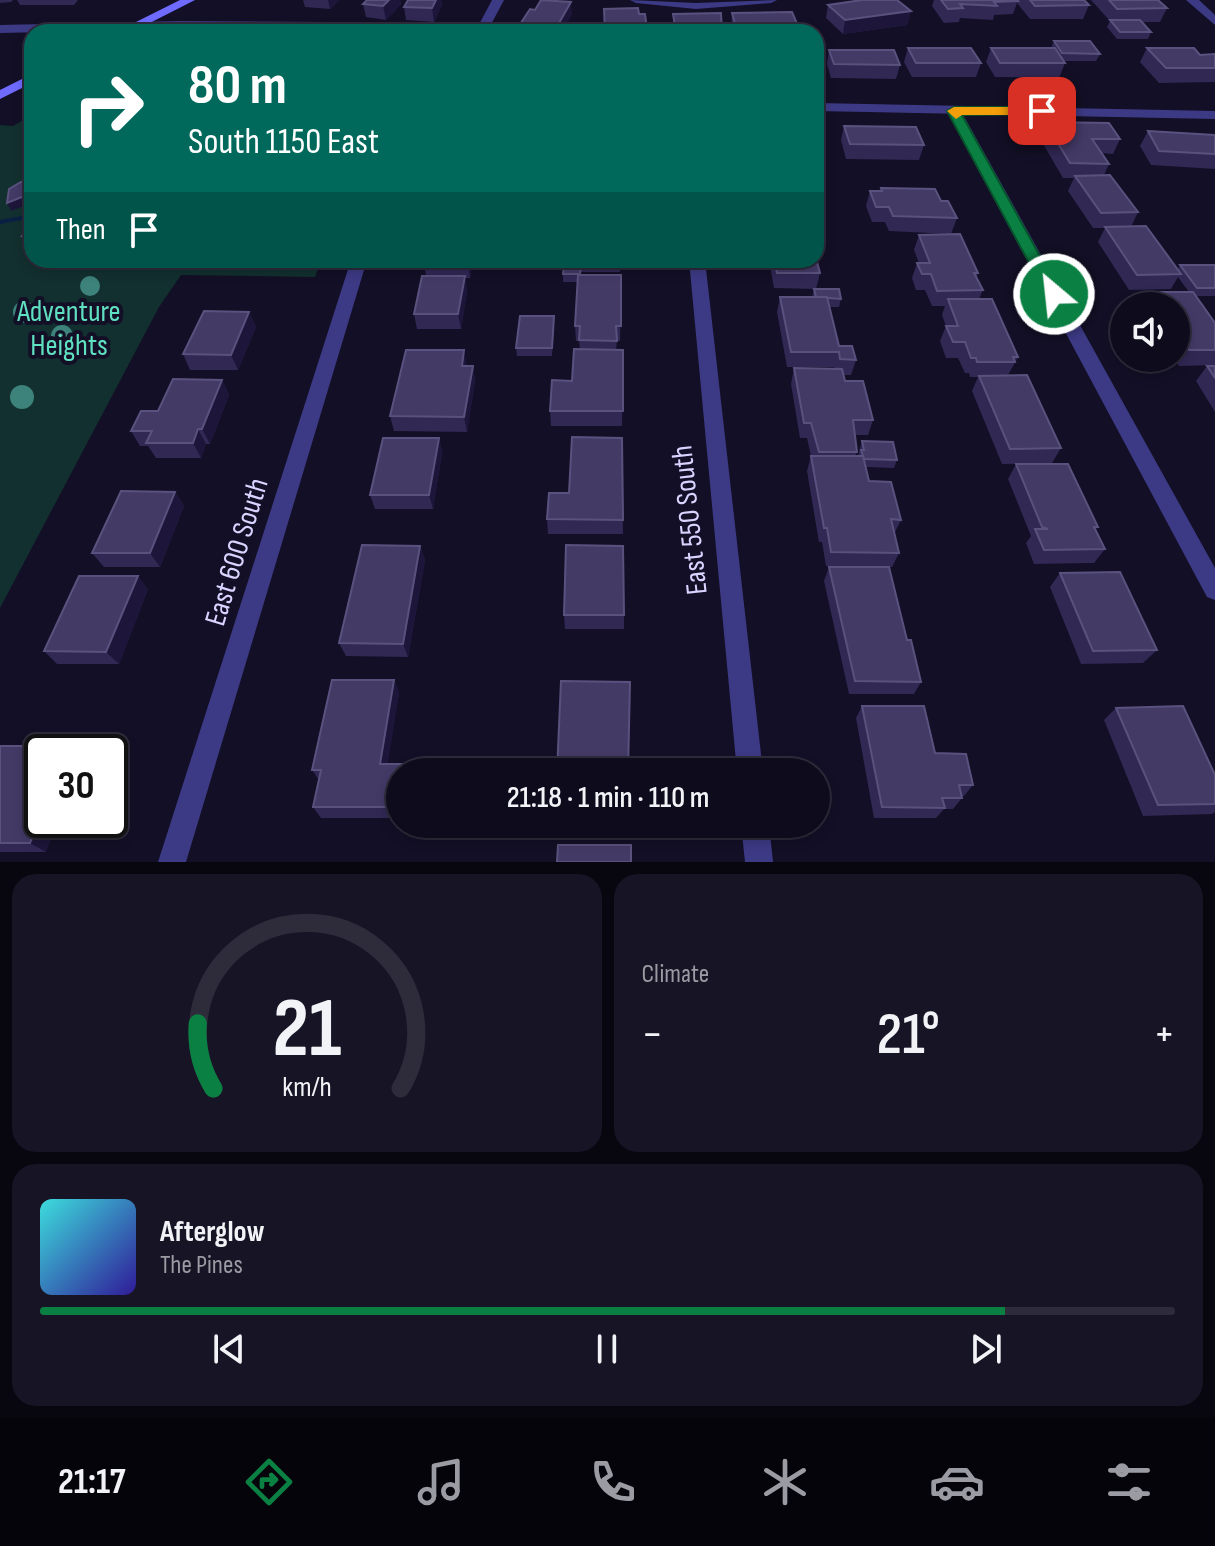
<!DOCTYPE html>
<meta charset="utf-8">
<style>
:root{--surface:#0e0b1c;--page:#171425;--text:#f1f3f6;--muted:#9b9ba3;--line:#2e2b3b;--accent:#0b8043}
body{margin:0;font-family:"Sofia Sans Condensed",sans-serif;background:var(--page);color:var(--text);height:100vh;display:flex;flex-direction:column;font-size:30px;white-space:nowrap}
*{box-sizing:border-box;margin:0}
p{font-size:26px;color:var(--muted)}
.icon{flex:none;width:44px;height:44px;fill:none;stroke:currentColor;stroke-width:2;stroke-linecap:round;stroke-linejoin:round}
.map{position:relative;height:862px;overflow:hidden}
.panel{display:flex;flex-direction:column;gap:12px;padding:12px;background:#08060f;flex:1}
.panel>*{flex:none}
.top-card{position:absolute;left:24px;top:24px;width:800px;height:244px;border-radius:24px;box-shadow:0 4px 12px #0003,0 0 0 2px var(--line);background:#00695c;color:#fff;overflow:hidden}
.tools{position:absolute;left:1110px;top:292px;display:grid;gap:16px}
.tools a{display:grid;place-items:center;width:80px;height:80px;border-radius:50%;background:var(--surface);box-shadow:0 4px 12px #0003,0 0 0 2px var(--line);font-size:40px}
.speed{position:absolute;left:24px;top:734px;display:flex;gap:16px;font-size:40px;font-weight:700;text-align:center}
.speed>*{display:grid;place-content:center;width:104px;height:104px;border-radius:50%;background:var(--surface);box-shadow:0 4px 12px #0003,0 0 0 2px var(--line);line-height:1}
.speed .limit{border:4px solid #111;border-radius:12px;background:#fff;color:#111}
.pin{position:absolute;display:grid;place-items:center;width:68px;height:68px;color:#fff;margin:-34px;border-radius:16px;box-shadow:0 4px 12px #0006}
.me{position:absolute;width:88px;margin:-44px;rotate:332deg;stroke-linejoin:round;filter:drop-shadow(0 0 6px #0008)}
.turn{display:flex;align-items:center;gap:28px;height:168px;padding:0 32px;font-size:36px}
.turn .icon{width:104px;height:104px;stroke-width:2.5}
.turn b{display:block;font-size:56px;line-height:68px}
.then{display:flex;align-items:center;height:76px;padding:0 32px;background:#0003;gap:16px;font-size:30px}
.big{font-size:60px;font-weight:600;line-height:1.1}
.panel .widget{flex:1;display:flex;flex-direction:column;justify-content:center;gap:12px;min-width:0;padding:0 28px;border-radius:24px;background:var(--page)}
.panel .dial{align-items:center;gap:0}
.dial svg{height:208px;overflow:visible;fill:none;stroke:var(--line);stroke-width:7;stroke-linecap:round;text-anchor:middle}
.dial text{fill:var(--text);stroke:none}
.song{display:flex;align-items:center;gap:24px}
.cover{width:96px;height:96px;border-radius:12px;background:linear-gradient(135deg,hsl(180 70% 55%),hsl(250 70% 35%))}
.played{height:8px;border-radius:4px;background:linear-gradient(90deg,var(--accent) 85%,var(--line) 85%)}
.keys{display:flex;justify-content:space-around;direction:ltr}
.heat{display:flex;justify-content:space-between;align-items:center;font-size:44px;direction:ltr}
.panel .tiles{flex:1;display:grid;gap:12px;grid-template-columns:1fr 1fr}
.widget:last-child{grid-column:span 2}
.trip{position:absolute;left:386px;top:758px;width:444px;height:80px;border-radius:40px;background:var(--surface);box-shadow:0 4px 12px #0003,0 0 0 2px var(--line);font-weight:600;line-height:80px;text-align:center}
.tab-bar{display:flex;height:128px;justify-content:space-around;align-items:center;background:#06040b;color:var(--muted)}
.tab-bar .icon{width:56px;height:56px}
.tab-bar .current{color:var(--accent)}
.tab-bar b{font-size:36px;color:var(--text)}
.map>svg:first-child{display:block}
.green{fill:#12302f}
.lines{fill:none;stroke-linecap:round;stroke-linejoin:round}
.stream{fill:#0a1f44;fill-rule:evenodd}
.minor{fill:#3d3a85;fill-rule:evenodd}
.tertiary{fill:#3d3a85;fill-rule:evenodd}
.secondary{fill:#6f6bff;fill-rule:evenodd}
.tree{fill:#3d827b}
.wall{fill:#312854}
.shaded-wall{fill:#1d163a}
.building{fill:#433a66;stroke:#5a527e;stroke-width:2}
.route{fill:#0b8043;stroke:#07532c;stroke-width:2}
.slow{fill:#f59e0b}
.labels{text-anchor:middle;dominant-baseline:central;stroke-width:8;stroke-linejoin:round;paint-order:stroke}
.park-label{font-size:30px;fill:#5fe0c0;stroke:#130f26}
.street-label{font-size:30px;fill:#d9d4ff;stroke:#130f26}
</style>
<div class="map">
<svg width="1215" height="862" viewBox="0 0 1215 862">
<rect width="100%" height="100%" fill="#130f26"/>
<!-- green -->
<path class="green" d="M27,118L32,119V260H321L315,277L181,275L159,307L0,608V125L13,126Z"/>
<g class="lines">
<!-- stream -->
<path class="stream" d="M32,214V218L0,224V220Z"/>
<!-- minor -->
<g class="minor">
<path d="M492,0H504L487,32H475Z"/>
<path d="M630,0L696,3L777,0L771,3L696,9L636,3Z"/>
<path d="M1186,0H1199L1215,15V25Z"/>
<path d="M954,107L961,111L1215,568V600L1207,597L947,111Z"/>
<path d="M351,260H367L186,862H158Z"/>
<path d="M689,260H705L763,772H737Z"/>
<path d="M741,824H769L773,862H745Z"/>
</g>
<!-- tertiary -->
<g class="tertiary">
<path d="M180,21L326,22L372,32L180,29L0,33V25Z"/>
<path d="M816,103L1215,111V119L816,111Z"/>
</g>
<!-- secondary -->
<g class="secondary">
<path d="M180,0H195L132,32H116Z"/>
<path d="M32,74V83L0,99V90Z"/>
</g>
</g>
<!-- trees -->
<g class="tree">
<circle cx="90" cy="286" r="10"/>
<circle cx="24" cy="312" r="11"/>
<circle cx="62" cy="336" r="11"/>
<circle cx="22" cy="397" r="12"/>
</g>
<!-- wall -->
<g class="wall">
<path d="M0,0H13L11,2L0,3Z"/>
<path d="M17,0H78L74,5H20Z"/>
<path d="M303,0H339L330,9L305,7Z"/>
<path d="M367,0H400L401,4L386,20L366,17L363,4Z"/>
<path d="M408,0H441L442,5L434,22L406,20L404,7Z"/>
<path d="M934,0H1084L1089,5L1083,19H1030L1017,3L1013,14L994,15L993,20L960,18L959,22L944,23L932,6Z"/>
<path d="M1091,0H1158L1167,8L1160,22H1143L1151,32L1148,39H1117L1107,27L1110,21Z"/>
<path d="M828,5L911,11L907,25L843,34L826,18Z"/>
<path d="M732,13L798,26L797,32H732L731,27Z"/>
<path d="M639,14H645L646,32H605Z"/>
<path d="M673,14L722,32H673Z"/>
<path d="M1054,41L1100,54L1096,61H1063L1065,63L1059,78L995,77L986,62L991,48H1051Z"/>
<path d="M908,48L981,63L976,77H912L904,62Z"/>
<path d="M1147,48L1200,55H1215V82L1159,83L1140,62Z"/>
<path d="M829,50L900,65L896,79L831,78L827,64Z"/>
<path d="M1045,122L1120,139L1113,154L1102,153L1109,164L1104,175L1138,212L1131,227L1178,269L1180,265H1215V296H1196L1215,323V365L1179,366L1174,358H1176V306H1143L1151,292H1189L1178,277L1171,289L1129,290L1098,242L1105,228H1093L1068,191L1074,178H1063L1039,137Z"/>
<path d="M844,126L924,145L919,160L846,159L841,140Z"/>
<path d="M1148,131L1215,135V169L1151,165L1140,146Z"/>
<path d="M881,188L941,201L957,218L951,234L889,231L885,222H872L866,206L870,191H880Z"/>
<path d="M919,235L978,273L977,277L983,290L979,299L1018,357L1008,375L1061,448L1052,463L1002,464L972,391L978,377H970L969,373H965L958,358H946L940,341L946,326L942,315L945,306H932L925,290H916L912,278L917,263H919L914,250Z"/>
<path d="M473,260L470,278H465L467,291L461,329H417L414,314L426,276L424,262Z"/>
<path d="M563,260H620V272H581V275H621L620,341H617L616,350H623L622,426H551L550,411L572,381L580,349L579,341H576L575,326L578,282H563Z"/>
<path d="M769,260H816L820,273L816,289L774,288Z"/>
<path d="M814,289L841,299L839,307H830L839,346L856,360L851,375H844L845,381L873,420L868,435H855L857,452L855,456H858L862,441L897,460L894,468L866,467L869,481L901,520L894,534L899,553L892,567L826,566L822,542H819L807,471L811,456L807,438H800L791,384L794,368L835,369L834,367H787L777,312L780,297H812Z"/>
<path d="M249,312L256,327L238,370H190L183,354Z"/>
<path d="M554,324L552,356H517L516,348Z"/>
<path d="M473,366L475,381L467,432L394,431L390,416Z"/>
<path d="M1207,366H1215V412L1196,381Z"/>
<path d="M222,380L229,395L210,444H206L201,458H156L148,446H140L131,431L158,411Z"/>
<path d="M439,438L442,453L433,509H375L370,495Z"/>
<path d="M622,438L623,534H548L547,519L569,493Z"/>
<path d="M1016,464L1098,527L1095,530L1105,549L1094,563L1034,564L1026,543L1031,536L1008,479Z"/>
<path d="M175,492L184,506L160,567H104L92,553Z"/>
<path d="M420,546L425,560L408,657L346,656L339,643Z"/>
<path d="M829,567L907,640L921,682L914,694H849L824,581Z"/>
<path d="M1060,573L1157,650L1143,663L1081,664L1050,587Z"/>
<path d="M148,589L119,664H57L44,651Z"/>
<path d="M564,615H624V629H565Z"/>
<path d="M394,680L399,693L387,764L400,772V818H321L313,807L319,780L312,770Z"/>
<path d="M862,706L935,753L973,785L964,796H962V798L953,809H944L936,818H874L856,718Z"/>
<path d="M1116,708L1215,775V812L1212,814L1143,816L1104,720Z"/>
<path d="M0,746H70L78,752H42L46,852H0Z"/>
</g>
<!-- shaded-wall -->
<g class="shaded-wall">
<path d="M328,0H339L330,9Z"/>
<path d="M389,0H400L401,4L386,20L383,6Z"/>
<path d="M436,0H441L442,5L434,22L432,8Z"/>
<path d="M571,2L572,15L562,32H554Z"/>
<path d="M911,11L907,25L843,34L845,20Z"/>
<path d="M32,193V203L11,211L7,203Z"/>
<path d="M32,235V243L27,244L22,236Z"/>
<path d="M468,260H473L470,278L468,262Z"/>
<path d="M465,276L467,291L461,329L458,314Z"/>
<path d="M249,312L256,327L238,370L231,355Z"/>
<path d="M464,350L467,365L462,366Z"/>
<path d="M473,366L475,381L467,432L464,417Z"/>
<path d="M222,380L229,395L210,444L202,429Z"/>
<path d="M198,429L206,444L201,458L193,443Z"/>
<path d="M439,438L442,453L433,509L429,495Z"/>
<path d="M175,492L184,506L160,567L150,553Z"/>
<path d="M420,546L425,560L408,657L403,644Z"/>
<path d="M138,576L148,589L119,664L106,652Z"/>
<path d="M394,680L399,693L386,776L380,764Z"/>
<path d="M70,746L78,752H68Z"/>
<path d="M42,814V820H59L46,852L30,843Z"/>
</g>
<!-- building -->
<g class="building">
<path d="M367,0H389L383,6L363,4Z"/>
<path d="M408,0H436L432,8L404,7Z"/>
<path d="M541,0L571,2L554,32L517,29L530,9L535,10Z"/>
<path d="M862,0H897L911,11L845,20L828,5Z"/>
<path d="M941,0H1017L1018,1L994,2L997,6L960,4L963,8L948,9Z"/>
<path d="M1030,0H1084L1089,5L1035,6Z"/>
<path d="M1109,0H1158L1167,8L1117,9Z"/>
<path d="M638,8L639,14H645L647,29H633V32H605L604,9Z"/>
<path d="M792,12L798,26L736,27L732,13Z"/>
<path d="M721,13L722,32H676L673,14Z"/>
<path d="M1110,20H1140L1151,32H1120Z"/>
<path d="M1054,41H1090L1100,54L1062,53Z"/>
<path d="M908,48H971L981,63H916Z"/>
<path d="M991,48H1055L1065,63H1000Z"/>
<path d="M1147,48H1194L1200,55L1215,54V68H1166Z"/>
<path d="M829,50H894L900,65L834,64Z"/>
<path d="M1045,122L1109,123L1120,139H1092L1109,164L1070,163Z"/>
<path d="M844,126L916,127L924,145L850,144Z"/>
<path d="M1148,131L1215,135V154L1159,151Z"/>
<path d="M1110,175L1138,212L1101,213L1075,176Z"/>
<path d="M32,179V193L7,203L9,189L21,182Z"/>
<path d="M881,188L935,189L941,201H948L957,218L893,216L889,207H876L870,191H882Z"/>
<path d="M1146,226L1181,274L1137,275L1105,227Z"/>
<path d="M28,228H32V235L22,236Z"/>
<path d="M960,234L978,273H974L983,290L937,291L931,274H922L917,263H930L919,235Z"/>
<path d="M816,258L820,273H777L774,260H816Z"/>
<rect x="424" y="260" width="44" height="2"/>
<path d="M564,265H581L580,274H563Z"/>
<path d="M1180,265H1215V288H1197Z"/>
<path d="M578,275H621V326H616L617,341L579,340L580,326H575Z"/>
<path d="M422,276H465L458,314H414Z"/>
<path d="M814,289H839L841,299L816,297Z"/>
<path d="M1151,292H1193L1215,323V350H1189L1176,330V306H1160Z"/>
<path d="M780,297H827L839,346H852L856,360L840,359L839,352H791Z"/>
<path d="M948,299H992L1018,357H1013L1015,362H977L976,358H971L965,342H953L946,326H958Z"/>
<path d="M204,311L249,312L231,355L183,354Z"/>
<path d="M520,316H554L552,348H516Z"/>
<path d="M574,349L623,350V411H550L552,380L572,381Z"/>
<path d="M406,350H464L462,366H473L464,417L390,416Z"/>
<path d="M1207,366H1215V378Z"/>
<path d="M794,368L842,369L845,381H863L873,420H853L857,452H819L811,423H804Z"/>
<path d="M1027,375L1061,448L1010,449L979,376Z"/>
<path d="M173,379L222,380L202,429H198L193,443H146L152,431H131L141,411H158Z"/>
<path d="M572,437L622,438L623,520L547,519L549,493H569Z"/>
<path d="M383,438H439L429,495H370Z"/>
<path d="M862,441L893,442L897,460L864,459L861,450H864Z"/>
<path d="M811,456H863L869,481L891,482L901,520L891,519L899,553L831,552L827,528H824Z"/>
<path d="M1016,464H1068L1098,527H1094L1105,549L1044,550L1035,529H1048L1042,527Z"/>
<path d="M121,491L175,492L150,553H92Z"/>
<path d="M362,545L420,546L403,644L339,643Z"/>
<path d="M566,545L623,546L624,615H564Z"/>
<path d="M829,567H889L907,640H911L921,682L855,681Z"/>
<path d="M1120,572L1157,650L1093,651L1060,573Z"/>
<path d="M79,576H138L106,652L44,651Z"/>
<path d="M332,680H394L380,764H405L404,772H400V798L399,807H313L321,770H312Z"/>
<path d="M561,681L630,682L628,772H557Z"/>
<path d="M862,706H924L935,753L966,754L973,785H959L962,798H942L945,808L882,807Z"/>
<path d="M1183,706L1215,775V804L1158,805L1116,708Z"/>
<path d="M0,746H70L68,752H42V814L30,843H0Z"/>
<path d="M558,845H631V862H557Z"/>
</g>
<!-- route -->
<path class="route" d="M954,107H1042L1048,111L1042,114L962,115L1061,294L1059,298H1048L1046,294L947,111Z"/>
<!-- slow -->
<path class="slow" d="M954,107H1008L1014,111L1008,115H962L956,119L947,111Z"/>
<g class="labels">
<!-- park labels -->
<g class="park-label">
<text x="69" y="312">Adventure<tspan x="69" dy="34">Heights</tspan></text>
</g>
<!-- street labels -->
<g class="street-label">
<text transform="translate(690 520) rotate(-96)">East 550 South</text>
<text transform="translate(237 552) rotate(-73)">East 600 South</text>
</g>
</g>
</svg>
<div class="tools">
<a><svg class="icon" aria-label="sound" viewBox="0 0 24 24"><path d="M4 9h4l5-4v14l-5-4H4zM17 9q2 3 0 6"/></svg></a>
</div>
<div class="speed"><div class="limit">30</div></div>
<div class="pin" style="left:1042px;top:111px;background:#d93025"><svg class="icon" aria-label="arrive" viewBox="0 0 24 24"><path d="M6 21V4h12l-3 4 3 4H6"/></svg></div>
<svg class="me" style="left:1054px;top:294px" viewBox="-20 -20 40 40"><circle r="17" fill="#0b8043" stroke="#fff" stroke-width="3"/><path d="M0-11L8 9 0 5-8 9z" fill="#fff"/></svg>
<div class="trip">21:18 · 1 min · 110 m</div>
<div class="top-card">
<div class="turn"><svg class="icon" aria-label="right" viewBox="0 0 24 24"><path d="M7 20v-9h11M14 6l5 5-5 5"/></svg><div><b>80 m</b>South 1150 East</div></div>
<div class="then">Then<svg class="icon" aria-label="arrive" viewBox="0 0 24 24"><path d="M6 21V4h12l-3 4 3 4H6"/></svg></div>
</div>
</div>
<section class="panel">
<div class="tiles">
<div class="widget dial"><svg viewBox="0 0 100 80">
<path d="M14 69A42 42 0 1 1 86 69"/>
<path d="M14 69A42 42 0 0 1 8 44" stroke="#0b8043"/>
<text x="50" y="56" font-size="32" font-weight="700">21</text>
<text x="50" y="72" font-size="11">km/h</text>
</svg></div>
<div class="widget"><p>Climate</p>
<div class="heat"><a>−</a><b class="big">21°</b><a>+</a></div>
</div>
<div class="widget">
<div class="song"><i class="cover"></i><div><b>Afterglow</b><p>The Pines</p></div></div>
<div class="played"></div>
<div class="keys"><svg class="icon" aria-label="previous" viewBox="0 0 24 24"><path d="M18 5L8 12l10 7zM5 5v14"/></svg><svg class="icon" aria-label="pause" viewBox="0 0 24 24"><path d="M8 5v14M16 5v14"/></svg><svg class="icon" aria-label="next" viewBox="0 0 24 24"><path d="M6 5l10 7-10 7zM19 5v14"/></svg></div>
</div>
</div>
</section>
<nav class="tab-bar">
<b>21:17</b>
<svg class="icon current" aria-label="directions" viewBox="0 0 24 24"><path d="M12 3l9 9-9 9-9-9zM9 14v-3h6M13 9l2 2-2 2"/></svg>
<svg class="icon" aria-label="music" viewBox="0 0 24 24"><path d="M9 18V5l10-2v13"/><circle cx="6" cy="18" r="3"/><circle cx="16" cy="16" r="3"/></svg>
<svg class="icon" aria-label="phone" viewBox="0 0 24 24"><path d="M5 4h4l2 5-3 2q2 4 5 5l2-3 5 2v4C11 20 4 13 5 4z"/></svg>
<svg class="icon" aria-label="climate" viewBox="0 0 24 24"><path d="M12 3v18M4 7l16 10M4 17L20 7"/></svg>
<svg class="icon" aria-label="car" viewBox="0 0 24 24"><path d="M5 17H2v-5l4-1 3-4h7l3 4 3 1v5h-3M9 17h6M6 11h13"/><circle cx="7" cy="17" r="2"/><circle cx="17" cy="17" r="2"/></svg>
<svg class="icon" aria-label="filters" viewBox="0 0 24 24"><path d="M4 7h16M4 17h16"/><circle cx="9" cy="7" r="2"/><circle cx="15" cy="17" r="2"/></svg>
</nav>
